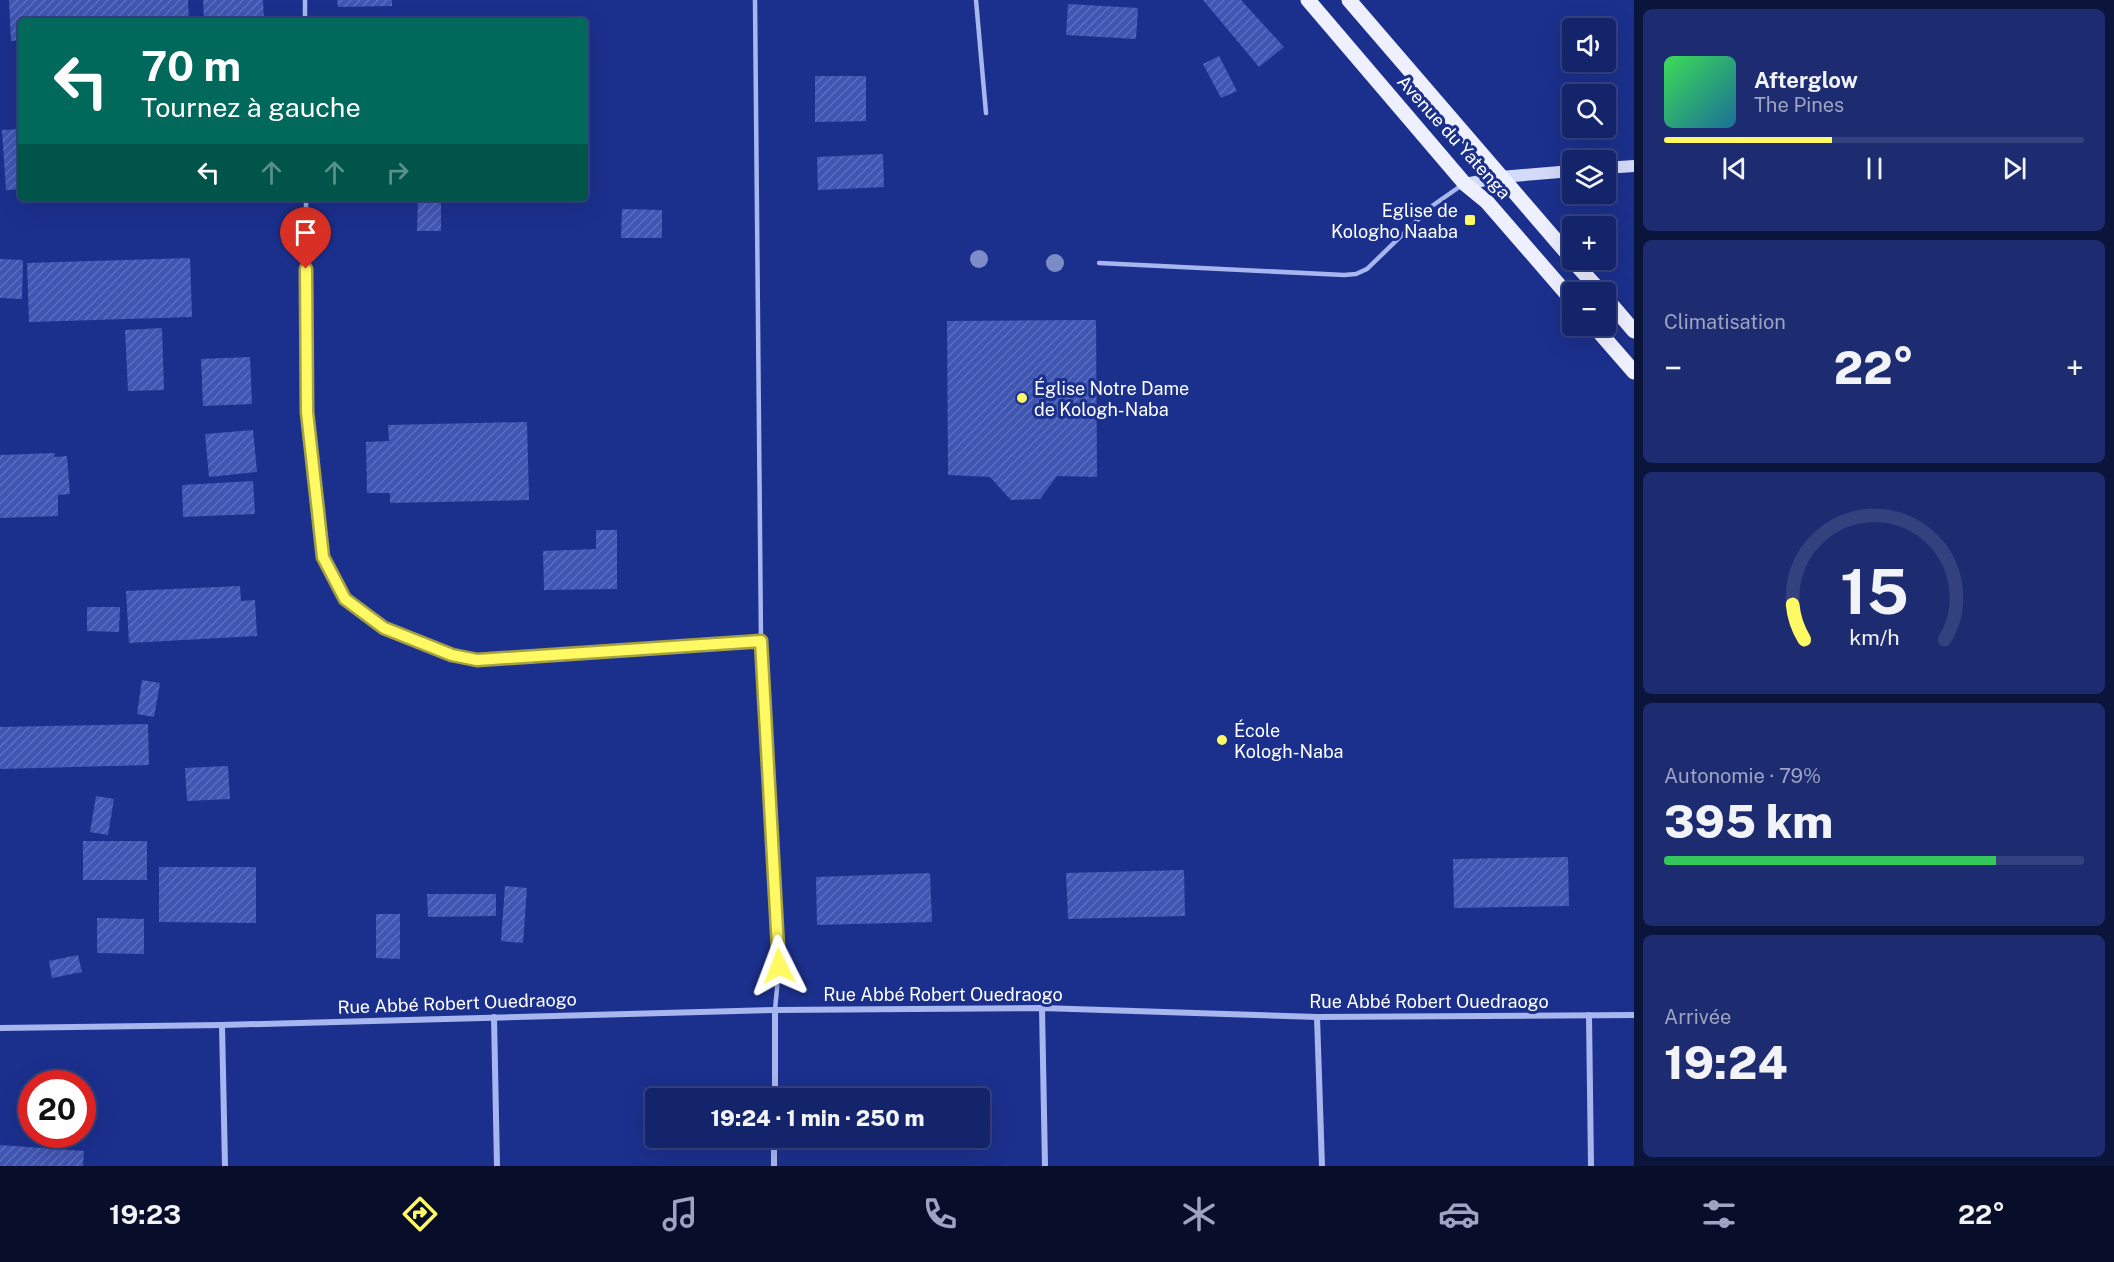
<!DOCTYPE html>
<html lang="fr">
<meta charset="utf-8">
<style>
:root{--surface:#14246a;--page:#1d2c70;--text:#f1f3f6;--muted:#9da4c1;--line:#33417e;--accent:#fff964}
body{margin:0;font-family:"Public Sans",sans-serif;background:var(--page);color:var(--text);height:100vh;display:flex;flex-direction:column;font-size:22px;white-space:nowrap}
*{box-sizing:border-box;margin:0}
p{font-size:20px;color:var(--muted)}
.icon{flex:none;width:33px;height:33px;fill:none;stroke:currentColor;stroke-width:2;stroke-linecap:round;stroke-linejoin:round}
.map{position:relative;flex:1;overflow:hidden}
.side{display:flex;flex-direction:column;gap:9px;padding:9px;background:#0b143a;width:480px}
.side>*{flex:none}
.guide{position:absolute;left:18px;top:18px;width:570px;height:183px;border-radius:6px;box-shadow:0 6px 24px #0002,0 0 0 2px var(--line);background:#00695c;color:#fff;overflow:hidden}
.controls{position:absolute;left:1562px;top:18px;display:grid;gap:12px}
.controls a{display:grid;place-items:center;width:54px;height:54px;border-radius:6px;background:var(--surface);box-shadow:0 6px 24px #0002,0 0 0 2px var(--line);font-size:30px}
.speed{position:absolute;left:18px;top:1070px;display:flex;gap:12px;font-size:30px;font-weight:700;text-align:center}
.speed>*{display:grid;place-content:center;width:78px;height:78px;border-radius:50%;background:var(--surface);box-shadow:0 6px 24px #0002,0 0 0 2px var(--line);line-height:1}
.speed .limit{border:9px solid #d22;background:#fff;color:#111}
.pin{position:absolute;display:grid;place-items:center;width:51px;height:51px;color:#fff;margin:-62px -26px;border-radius:50% 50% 50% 0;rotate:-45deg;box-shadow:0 0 6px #0007}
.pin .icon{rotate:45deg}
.me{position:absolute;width:66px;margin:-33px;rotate:357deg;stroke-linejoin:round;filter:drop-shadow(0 0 4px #0008)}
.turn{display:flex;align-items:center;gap:21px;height:126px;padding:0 24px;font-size:27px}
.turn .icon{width:78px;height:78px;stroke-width:2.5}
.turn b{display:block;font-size:42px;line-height:51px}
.lanes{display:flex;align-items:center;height:57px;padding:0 24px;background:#0003;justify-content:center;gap:30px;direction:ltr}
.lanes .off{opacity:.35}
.big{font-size:45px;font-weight:800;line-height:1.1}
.side .card{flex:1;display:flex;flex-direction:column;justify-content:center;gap:9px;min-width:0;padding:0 21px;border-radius:9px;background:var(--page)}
.side .dial{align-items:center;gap:0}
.dial svg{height:156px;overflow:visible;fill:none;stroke:var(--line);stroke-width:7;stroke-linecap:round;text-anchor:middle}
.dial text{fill:var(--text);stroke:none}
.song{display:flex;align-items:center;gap:18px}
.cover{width:72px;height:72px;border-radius:9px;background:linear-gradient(135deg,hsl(130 70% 55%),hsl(200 70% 35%))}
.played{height:6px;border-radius:3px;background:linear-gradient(90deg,var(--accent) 40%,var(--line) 40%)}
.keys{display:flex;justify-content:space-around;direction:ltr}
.heat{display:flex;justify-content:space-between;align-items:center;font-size:33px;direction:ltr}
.charge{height:9px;border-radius:4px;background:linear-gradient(90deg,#34c759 79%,var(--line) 0)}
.trip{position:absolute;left:645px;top:1088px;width:345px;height:60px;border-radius:6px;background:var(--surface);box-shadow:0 6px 24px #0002,0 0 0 2px var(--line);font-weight:800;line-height:60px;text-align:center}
.tab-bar{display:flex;height:96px;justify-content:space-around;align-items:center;background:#080e2a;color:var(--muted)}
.tab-bar .icon{width:42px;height:42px}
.tab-bar .active{color:var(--accent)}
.tab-bar b{font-size:27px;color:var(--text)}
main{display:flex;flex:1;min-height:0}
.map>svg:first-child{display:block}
.building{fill:url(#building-hatch)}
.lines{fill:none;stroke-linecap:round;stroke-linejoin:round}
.lane{stroke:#a7b6ee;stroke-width:4.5}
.street{stroke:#a7b6ee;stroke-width:6}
.secondary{stroke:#d4dbfa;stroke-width:12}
.primary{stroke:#eef0ff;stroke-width:15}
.tree{fill:#7d8bc9}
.route-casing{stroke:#a6a241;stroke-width:15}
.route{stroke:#fff964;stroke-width:10}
.poi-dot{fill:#fff964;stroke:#1b308d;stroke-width:2}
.labels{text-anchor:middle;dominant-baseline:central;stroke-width:6;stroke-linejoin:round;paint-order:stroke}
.street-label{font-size:18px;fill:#fff;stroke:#1b308d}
.poi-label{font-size:18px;fill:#fff;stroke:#1b308d;text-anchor:start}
</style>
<main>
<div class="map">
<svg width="1634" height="1166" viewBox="0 0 1634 1166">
<defs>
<pattern id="building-hatch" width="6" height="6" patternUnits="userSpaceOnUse" patternTransform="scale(1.5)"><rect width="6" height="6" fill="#3f56b3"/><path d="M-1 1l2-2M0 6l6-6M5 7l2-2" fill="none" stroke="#5c6fbe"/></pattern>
</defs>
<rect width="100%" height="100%" fill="#1b308d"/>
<!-- building -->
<g class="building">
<path d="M9,0H188L189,21H21V40L11,41Z"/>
<path d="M203,0H263L264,21H204Z"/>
<path d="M337,0H392V6L338,7Z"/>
<path d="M1203,0H1241L1284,47L1259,67Z"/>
<path d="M1068,4L1138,8L1136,39L1066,35Z"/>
<path d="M1219,56L1237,91L1221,98L1203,64Z"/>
<path d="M815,76H866V121L815,122Z"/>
<path d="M21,129V189L6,190L2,130Z"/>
<path d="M883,154L884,187L818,190L817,157Z"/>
<path d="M418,198H441V231H417Z"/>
<path d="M622,209L662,210V238H621Z"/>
<path d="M190,258L192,317L29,322L27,263Z"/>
<path d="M0,259L23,260L22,299L0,298Z"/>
<path d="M1096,320L1097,477L1057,476L1040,499L1011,500L990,477L948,475L947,321Z"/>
<path d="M162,328L164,390L128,391L125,330Z"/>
<path d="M250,357L252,404L203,406L201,359Z"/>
<path d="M527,422L529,500L390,503V493H367L366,442L389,441L388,425Z"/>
<path d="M253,430L257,472L209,477L205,434Z"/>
<path d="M55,453L54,457L67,456L70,494L58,495V516L0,518V455Z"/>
<path d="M253,481L255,514L183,517L182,485Z"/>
<path d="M596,530H617V589L544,590L543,551L596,549Z"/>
<path d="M240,586L241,601L255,600L257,636L129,643L126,591Z"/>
<path d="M87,607H120L119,632L87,631Z"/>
<path d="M142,680L160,683L154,717L137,714Z"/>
<path d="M148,724L149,765L0,769V727Z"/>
<path d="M228,766L230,799L187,801L185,768Z"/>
<path d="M96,796L114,799L108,835L90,832Z"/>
<rect x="83" y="841" width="64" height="39"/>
<path d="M1568,857L1569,906L1454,908L1453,859Z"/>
<path d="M159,867H256V923L159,922Z"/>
<path d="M1184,870L1185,916L1068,919L1066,873Z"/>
<path d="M930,873L932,922L817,925L816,877Z"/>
<path d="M505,886L527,888L523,943L501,941Z"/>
<path d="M427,894H496V916L428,917Z"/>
<path d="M376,914H400V959L376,958Z"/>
<path d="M97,918L144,919V954L97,953Z"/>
<path d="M78,955L82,972L52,978L49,961Z"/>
<path d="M0,1145L84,1151L83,1166H0Z"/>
</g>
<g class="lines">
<!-- lane -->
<g class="lane">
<path d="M305,0V21"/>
<path d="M755,0L761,641L779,966L775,1010"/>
<path d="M976,0L986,113"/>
<path d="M306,198L307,412L323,557L345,599L384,628L452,655L477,660L761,641"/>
<path d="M1099,263L1344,275L1356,274L1367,269L1432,206L1462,185"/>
</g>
<!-- street -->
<g class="street">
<path d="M1042,1008L1045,1166"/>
<path d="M1589,1015L1591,1166"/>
<path d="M494,1017L497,1166"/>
<path d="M1317,1017L1322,1166"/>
<path d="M222,1025L225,1166"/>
<path d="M0,1028L222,1025L775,1010L1042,1008L1317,1017L1634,1015"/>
<path d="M775,1098V1010"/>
<path d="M774,1166V1137"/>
</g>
<!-- secondary -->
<g class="secondary">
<path d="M1605,168L1634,166"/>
<path d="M1465,184L1501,177L1572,171"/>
</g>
<!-- primary -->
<g class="primary">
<path d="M1308,0L1465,184L1487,202L1572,300"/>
<path d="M1349,0L1572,259"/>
<path d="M1572,260L1601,292"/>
<path d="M1605,297L1634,331"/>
<path d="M1594,326L1634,372"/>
</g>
</g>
<!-- trees -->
<g class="tree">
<circle cx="979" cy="259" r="9"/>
<circle cx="1055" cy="263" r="9"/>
</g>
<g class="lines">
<!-- route casing -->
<g class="route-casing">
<path id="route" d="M306,269L307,412L323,557L345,599L384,628L452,655L477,660L761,641L779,966"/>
</g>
<!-- route -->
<use href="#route" class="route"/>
</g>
<!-- markers -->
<g class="poi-dot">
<rect x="1464" y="214" width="12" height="12" rx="3"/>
<circle cx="1022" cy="398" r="6"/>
<circle cx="1222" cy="740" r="6"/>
</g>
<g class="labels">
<!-- street labels -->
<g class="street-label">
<text transform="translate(1454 137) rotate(48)">Avenue du Yatenga</text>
<text x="943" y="994">Rue Abbé Robert Ouedraogo</text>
<text x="1429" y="1001">Rue Abbé Robert Ouedraogo</text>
<text transform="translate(457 1003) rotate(-2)">Rue Abbé Robert Ouedraogo</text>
</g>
<!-- poi labels -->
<g class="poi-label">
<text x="1458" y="210" text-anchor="end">Eglise de<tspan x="1458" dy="21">Kologho Naaba</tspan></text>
<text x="1034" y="388">Église Notre Dame<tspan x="1034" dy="21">de Kologh-Naba</tspan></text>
<text x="1234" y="730">École<tspan x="1234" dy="21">Kologh-Naba</tspan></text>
</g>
</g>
</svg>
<div class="controls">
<a><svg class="icon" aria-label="sound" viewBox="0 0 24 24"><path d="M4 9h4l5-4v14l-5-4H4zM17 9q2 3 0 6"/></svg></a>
<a><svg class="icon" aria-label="search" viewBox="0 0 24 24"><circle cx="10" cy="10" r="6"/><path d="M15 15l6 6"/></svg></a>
<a><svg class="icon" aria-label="layers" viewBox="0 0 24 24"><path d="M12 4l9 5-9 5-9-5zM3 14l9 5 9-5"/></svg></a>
<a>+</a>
<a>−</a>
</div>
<div class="speed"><div class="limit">20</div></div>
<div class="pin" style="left:306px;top:269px;background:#d93025"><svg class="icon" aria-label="arrive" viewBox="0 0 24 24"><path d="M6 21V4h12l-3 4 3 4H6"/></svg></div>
<svg class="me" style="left:779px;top:966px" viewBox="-20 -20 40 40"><path d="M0-17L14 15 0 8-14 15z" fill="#fff964" stroke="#fff" stroke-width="4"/></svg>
<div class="trip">19:24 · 1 min · 250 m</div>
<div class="guide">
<div class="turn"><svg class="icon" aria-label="left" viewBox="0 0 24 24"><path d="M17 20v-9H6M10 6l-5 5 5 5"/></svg><div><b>70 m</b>Tournez à gauche</div></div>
<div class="lanes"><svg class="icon" aria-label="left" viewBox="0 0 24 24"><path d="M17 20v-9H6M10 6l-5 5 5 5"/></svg><svg class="icon off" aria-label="ahead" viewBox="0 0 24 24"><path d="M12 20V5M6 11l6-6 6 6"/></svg><svg class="icon off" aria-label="ahead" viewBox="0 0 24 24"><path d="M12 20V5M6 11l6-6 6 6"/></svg><svg class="icon off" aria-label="right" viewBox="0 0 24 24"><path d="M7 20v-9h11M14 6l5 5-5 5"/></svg></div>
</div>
</div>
<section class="side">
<div class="card">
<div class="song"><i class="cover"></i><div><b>Afterglow</b><p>The Pines</p></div></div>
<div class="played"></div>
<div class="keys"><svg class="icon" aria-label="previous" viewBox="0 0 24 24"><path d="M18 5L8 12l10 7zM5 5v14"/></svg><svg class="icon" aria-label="pause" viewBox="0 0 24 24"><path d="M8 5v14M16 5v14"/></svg><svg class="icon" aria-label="next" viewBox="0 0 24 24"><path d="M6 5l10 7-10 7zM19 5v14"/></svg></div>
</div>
<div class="card"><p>Climatisation</p>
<div class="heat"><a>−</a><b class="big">22°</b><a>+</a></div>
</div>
<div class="card dial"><svg viewBox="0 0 100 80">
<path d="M14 69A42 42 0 1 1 86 69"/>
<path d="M14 69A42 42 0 0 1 8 51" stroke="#fff964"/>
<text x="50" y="56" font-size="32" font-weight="700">15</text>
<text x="50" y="72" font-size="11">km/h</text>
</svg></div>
<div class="card"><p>Autonomie · 79%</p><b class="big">395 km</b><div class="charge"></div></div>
<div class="card"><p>Arrivée</p><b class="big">19:24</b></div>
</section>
</main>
<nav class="tab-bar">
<b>19:23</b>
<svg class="icon active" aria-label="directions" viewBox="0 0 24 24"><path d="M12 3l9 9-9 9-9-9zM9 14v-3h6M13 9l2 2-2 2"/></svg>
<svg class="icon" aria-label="music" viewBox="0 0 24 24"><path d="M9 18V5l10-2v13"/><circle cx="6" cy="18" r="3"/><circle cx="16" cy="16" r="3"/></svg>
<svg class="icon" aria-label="phone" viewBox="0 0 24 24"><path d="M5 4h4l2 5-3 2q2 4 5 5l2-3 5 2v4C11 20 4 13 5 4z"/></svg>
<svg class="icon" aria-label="climate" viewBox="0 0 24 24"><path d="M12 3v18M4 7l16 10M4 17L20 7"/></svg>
<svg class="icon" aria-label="car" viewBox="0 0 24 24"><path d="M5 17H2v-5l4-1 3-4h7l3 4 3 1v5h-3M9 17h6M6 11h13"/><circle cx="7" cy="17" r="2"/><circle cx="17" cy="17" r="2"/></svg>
<svg class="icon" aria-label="filters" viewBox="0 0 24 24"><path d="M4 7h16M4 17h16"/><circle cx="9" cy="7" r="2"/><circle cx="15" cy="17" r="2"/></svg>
<b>22°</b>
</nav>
